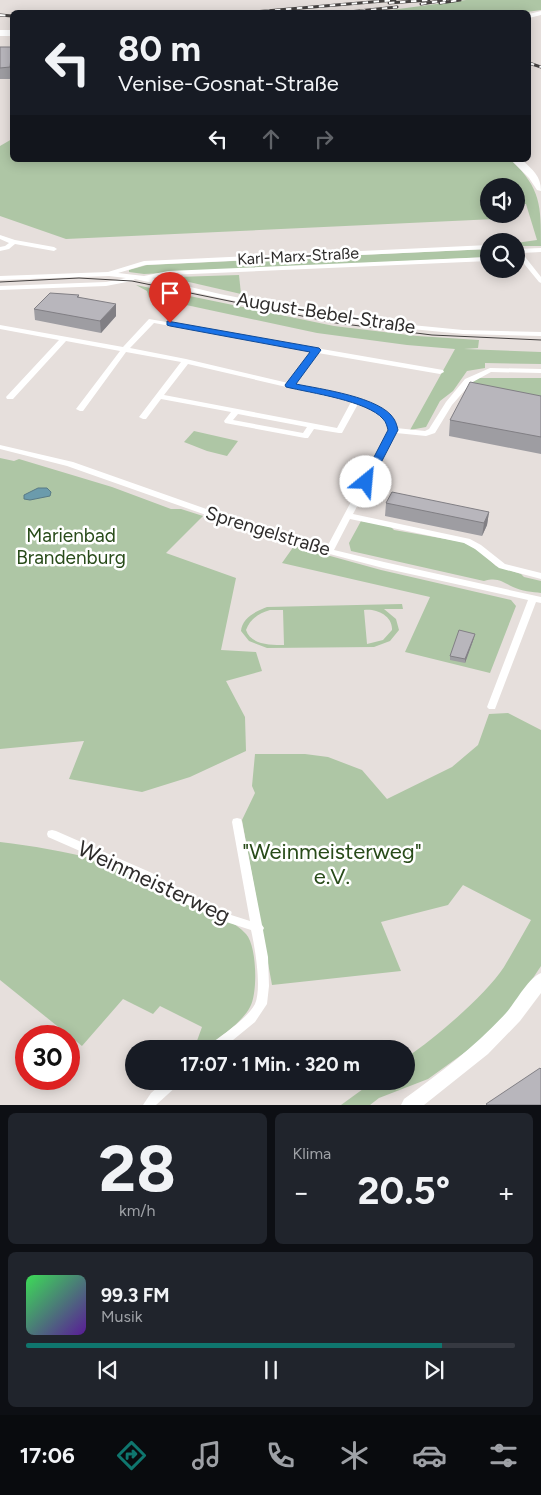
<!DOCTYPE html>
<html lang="de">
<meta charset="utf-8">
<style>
:root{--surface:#171b24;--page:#20242c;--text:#f1f3f6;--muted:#9ea1a6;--line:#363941;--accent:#0f766e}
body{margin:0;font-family:Figtree,sans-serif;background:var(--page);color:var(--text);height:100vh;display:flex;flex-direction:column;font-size:19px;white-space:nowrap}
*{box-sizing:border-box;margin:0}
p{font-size:16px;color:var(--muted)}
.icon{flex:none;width:28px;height:28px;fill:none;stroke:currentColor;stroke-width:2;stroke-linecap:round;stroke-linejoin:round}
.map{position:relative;height:1105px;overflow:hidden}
.sheet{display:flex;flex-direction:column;gap:8px;padding:8px;background:#0d0f14;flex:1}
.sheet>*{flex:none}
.guide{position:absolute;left:10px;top:10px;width:521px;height:152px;border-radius:8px;box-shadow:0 2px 12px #0003;background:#171b24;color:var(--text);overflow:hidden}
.tools{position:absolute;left:480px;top:178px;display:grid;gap:10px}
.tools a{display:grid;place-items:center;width:45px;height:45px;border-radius:50%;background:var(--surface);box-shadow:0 2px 12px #0003;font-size:25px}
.speed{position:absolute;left:15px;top:1025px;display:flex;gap:10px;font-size:25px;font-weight:700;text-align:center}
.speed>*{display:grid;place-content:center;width:65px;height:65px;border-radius:50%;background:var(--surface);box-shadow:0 2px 12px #0003;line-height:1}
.speed .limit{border:8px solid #d22;background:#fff;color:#111}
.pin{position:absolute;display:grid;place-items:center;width:42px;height:42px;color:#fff;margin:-51px -21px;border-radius:50% 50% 50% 0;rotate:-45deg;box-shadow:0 0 5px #0007}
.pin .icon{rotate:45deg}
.me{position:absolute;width:55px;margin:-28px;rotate:28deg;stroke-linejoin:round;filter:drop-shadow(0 0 4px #0008)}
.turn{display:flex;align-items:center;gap:18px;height:105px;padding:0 25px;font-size:22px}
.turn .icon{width:65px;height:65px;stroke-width:2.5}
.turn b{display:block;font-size:35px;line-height:42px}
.lanes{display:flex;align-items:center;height:48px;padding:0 25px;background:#0003;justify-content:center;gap:25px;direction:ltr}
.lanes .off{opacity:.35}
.big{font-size:38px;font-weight:700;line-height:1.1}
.sheet .card{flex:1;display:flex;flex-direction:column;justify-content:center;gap:8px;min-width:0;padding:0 18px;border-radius:8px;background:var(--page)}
.sheet .dial{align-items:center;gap:0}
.dial b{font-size:65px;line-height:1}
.song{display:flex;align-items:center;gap:15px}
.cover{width:60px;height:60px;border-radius:8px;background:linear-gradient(135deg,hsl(130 70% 55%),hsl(270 70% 35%))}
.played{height:5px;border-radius:2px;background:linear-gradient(90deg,var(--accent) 85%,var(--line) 85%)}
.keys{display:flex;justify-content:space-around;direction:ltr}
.heat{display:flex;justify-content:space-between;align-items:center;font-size:28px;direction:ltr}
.sheet .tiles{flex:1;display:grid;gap:8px;grid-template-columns:1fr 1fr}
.card:last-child{grid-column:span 2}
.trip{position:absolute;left:125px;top:1040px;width:290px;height:50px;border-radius:25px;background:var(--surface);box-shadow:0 2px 12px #0003;font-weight:700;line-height:50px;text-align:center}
.tab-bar{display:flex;height:80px;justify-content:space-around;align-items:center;background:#090b0e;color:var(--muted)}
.tab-bar .icon{width:35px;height:35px}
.tab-bar .selected{color:var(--accent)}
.tab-bar b{font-size:22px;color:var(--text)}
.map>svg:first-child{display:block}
.green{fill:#aec6a5;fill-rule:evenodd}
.water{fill:#6b9bac;stroke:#597a85}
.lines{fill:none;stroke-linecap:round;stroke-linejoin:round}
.street{fill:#fff;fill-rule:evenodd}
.secondary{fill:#fff;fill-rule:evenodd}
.primary{fill:#fff;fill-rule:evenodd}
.tram{stroke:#444140;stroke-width:1}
.rail-casing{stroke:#444140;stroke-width:3}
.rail{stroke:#fff;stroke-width:2;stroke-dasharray:5.5;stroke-linecap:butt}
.wall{fill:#9e9da2}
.shaded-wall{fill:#817f84}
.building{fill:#b8b6bc;stroke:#817f84}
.route{fill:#1a73e8;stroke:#114b97}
.labels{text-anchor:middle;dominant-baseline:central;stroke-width:5;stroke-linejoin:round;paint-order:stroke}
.far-street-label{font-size:16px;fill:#2e2c2b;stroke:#fff}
.street-label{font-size:19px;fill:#2e2c2b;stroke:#fff}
.park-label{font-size:19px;fill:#284b19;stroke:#fff}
.near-park-label{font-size:22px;fill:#284b19;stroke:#fff}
.near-street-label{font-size:22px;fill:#2e2c2b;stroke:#fff}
</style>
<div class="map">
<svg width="541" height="1105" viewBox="0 0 541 1105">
<rect width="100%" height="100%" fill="#e6dfdc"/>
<!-- green -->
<g class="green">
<path d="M466,0H541V10L527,12H376Z"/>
<path d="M12,139V160H511C541,188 541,206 541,246H523L516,243L537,240L526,204H516V186H489V214H495V219L66,239L0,216V146Z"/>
<path d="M489,249V257L144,274L129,272V270L147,265Z"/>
<path d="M239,275L241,294L176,279V277Z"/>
<path d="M136,285L334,326L417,336L479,340L478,348L464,349L541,352V364L485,363V368L467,371L453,391L440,401L426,427L410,430L455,349L407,345L317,333L149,297L147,291Z"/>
<path d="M479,378H541V406L466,392L473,381Z"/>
<path d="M194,431L238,441L227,456L207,451L184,442Z"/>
<path d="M0,458L14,461L19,459L112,487L171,509H181L203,516L166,553L236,578L221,650L256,652L262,671L226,681L245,717L246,751L190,777L142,792L69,779L84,741L0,749Z"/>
<path d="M361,521L390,526L394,530L463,542L480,551L496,566L521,574L524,577L541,581V593C533,592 521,591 513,587C502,582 498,577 484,581L351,551L349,543Z"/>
<path d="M294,546L381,570L511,600L516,606L490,673L405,652L430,597L282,563Z"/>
<path d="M402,604L403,609H384L396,619L399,630L390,641L374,647L267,648L249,641L241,631C242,618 256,611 267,607ZM270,610H283L284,645C271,645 251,645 246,630C250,619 259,613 270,610ZM364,610C375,608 393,615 392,630L383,640L367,644Z"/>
<path d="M508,713L541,730V966L519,999L494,1028L471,1048L428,1079L379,1098L370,1105H341L374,1081H406V1058C436,1037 484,997 504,967C513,952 522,936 531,920L463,885L448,905L381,922L401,971L272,985L242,820L255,793L252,786L255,754H305L328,757L362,770L387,799L452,767L478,745L489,714Z"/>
<path d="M0,842C32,846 65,851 97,860C133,871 167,890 200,907C215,915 235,921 246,934C257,946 258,993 250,1007C241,1024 220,1036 206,1049H194L202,1027L160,1006L153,1014L123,999L82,1046L0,980Z"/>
</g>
<!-- water -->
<path class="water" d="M38,488H47L51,492L50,496L30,500L24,499V495Z"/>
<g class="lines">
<!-- street -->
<g class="street">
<path d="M0,235L15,240L54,247L57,249L54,251L15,244L9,249L0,251V247L5,246L9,243L0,239Z"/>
<path d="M489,245V249L145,265L118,273L144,276L168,271L489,257V261L168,275L152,278L220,294L350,319L463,330L541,332V336L463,334L350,323L220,298L135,279L132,281L106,286L0,290V286L106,282L126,278L109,276L0,280V276L108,272L144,261Z"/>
<path d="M541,248V252L522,253L541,277V283L539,282L516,254V249Z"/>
<path d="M149,319L443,370L444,372L440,374L318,353L294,384C318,390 363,396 382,410C388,414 393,421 396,428L425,431L429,429L446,402L465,379L490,368L541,369V373L491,372L471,383L452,405L435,433L426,436L396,433L353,514L470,539L481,545L505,564L541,573V579L499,568L475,549L464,543L350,519L334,550L384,562L541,597V603L536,602L495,709H489L487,707L528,600L383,568L326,553L206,515L67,466L0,449V445L73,462L212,511L327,547L389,430C383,416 372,409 358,404L342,433H339L314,429L308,438H305L225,423L224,421L231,412L161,399L146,419H143L139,417L181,362L126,352L83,411H80L76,409L120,351L66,341L13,399H7L6,397L59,340L0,329V325L123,347ZM154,323L311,351L288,383L186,359L130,348ZM188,364L351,402L337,428L164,395ZM238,414L307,427L303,433L233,420Z"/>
<path d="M237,818L241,819L242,822L262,925L264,928L263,930L268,957L269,986L267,1004L255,1022L222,1049H207L209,1045C222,1035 247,1019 255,1004C262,988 255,948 251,930L220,920L183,903L144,879L48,837L47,834L48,831L52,830L56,831L152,873L191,897L228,914L250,921L232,822L233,819Z"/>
<path d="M165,1081H180L178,1085L156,1105H143L151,1093Z"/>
</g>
<!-- secondary -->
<g class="secondary">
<path d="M541,11V15L529,18V14Z"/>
<path d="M541,973V993L520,1021L488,1054L424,1105H401L404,1099C440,1073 476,1046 506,1013C515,1003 529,977 541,973Z"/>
</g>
<!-- primary -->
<g class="primary">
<rect x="0" y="30" width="12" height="6"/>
<path d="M511,160H522C533,170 541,176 541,191L537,190L529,178Z"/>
</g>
<!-- tram -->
<path class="tram" d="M0,282L79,278L132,281L336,323L432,335L541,340"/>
<!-- rail casing -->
<g class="rail-casing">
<g id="rail">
<path d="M389,3L429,0"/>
<path d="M440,3L460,0"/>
<path d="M421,4L446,0"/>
<path d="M253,12L395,0"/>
<path d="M349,12L397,7"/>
<path d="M0,15L12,16"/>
<path d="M529,63L541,67"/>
</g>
</g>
<!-- rail -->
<use href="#rail" class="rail"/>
</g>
<!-- wall -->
<g class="wall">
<path d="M0,47L12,50V64L11,79H0Z"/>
<path d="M79,295V298L116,316L101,333L35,320L34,309Z"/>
<path d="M541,396V454L449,436L450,420Z"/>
<path d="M386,503L489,512L487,525L482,536L385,516Z"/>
<path d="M474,638L465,663L450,660V656Z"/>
</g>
<!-- shaded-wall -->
<g class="shaded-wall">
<path d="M12,47V64L11,79L10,67Z"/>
<path d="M116,304V316L101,333L100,321Z"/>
<path d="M489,512L487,525L482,536L484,523Z"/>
<path d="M475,634L474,638L465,663V659Z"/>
</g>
<!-- building -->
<g class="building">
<path d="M0,47H12L10,67L0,68Z"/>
<path d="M50,293L79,295L77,297L116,304L100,321L34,309Z"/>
<path d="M470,382L541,396V437L450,420Z"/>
<path d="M392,492L489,512L484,523L386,503Z"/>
<path d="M459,630L475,634L465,659L450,656Z"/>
<path d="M540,1068L541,1069V1105H487L486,1104Z"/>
</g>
<!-- route -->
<path class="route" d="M167,321L319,348L321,350L296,384C320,389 381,397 394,419C396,422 397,426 398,430L370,484H362L361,482L388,430C387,426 386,422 383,419C368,401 311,393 286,387L285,385L310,352L170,326L167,325Z"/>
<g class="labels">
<!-- far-street labels -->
<g class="far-street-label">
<text transform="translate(298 256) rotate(-3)">Karl-Marx-Straße</text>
</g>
<!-- street labels -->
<g class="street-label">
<text transform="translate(326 313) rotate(9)">August-Bebel-Straße</text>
<text transform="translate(268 531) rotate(17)">Sprengelstraße</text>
</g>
<!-- park labels -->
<g class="park-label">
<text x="71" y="535">Marienbad<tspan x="71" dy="22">Brandenburg</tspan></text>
</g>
<!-- near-park labels -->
<g class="near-park-label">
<text x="332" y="851">"Weinmeisterweg"<tspan x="332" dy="25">e.V.</tspan></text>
</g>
<!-- near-street labels -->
<g class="near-street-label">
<text transform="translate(154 882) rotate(25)">Weinmeisterweg</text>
</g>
</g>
</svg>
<div class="tools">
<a><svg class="icon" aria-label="sound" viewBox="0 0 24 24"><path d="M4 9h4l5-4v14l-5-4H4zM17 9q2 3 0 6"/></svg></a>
<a><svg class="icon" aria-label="search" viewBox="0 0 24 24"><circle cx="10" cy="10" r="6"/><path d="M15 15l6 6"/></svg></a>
</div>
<div class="speed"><div class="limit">30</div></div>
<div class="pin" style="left:170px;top:323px;background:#d93025"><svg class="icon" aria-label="arrive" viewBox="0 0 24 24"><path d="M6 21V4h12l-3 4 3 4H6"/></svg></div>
<svg class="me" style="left:366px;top:482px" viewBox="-20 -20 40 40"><circle r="19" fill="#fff"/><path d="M0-13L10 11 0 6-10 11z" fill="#1a73e8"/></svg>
<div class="trip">17:07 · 1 Min. · 320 m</div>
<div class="guide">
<div class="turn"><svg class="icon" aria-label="left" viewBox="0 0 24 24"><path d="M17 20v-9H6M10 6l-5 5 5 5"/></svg><div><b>80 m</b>Venise-Gosnat-Straße</div></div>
<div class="lanes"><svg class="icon" aria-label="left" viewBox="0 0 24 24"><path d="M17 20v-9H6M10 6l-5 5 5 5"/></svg><svg class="icon off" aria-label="ahead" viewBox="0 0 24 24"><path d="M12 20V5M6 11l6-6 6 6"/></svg><svg class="icon off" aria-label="right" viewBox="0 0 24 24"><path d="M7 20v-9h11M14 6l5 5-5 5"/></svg></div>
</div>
</div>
<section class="sheet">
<div class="tiles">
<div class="card dial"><b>28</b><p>km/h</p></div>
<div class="card"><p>Klima</p>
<div class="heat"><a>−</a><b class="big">20.5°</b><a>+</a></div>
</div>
<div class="card">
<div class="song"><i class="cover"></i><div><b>99.3 FM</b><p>Musik</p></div></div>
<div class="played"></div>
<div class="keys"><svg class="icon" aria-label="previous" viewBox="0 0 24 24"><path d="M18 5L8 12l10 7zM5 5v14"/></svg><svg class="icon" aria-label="pause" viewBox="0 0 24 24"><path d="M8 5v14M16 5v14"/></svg><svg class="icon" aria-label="next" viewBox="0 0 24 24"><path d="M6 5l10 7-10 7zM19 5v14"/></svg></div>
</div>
</div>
</section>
<nav class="tab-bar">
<b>17:06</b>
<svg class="icon selected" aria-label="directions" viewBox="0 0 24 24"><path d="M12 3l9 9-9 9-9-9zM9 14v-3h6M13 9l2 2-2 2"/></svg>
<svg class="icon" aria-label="music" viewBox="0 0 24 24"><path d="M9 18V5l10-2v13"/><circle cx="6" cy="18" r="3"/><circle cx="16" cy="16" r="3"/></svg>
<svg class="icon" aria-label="phone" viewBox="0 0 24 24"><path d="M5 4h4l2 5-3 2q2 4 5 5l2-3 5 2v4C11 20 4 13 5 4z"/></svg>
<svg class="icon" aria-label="climate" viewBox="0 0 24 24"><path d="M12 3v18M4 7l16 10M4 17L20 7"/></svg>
<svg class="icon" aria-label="car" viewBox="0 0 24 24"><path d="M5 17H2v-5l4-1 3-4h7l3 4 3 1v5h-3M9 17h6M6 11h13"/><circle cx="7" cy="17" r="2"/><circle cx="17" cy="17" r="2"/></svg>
<svg class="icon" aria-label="filters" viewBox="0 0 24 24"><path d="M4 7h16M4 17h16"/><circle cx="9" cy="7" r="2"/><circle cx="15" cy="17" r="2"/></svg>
</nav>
